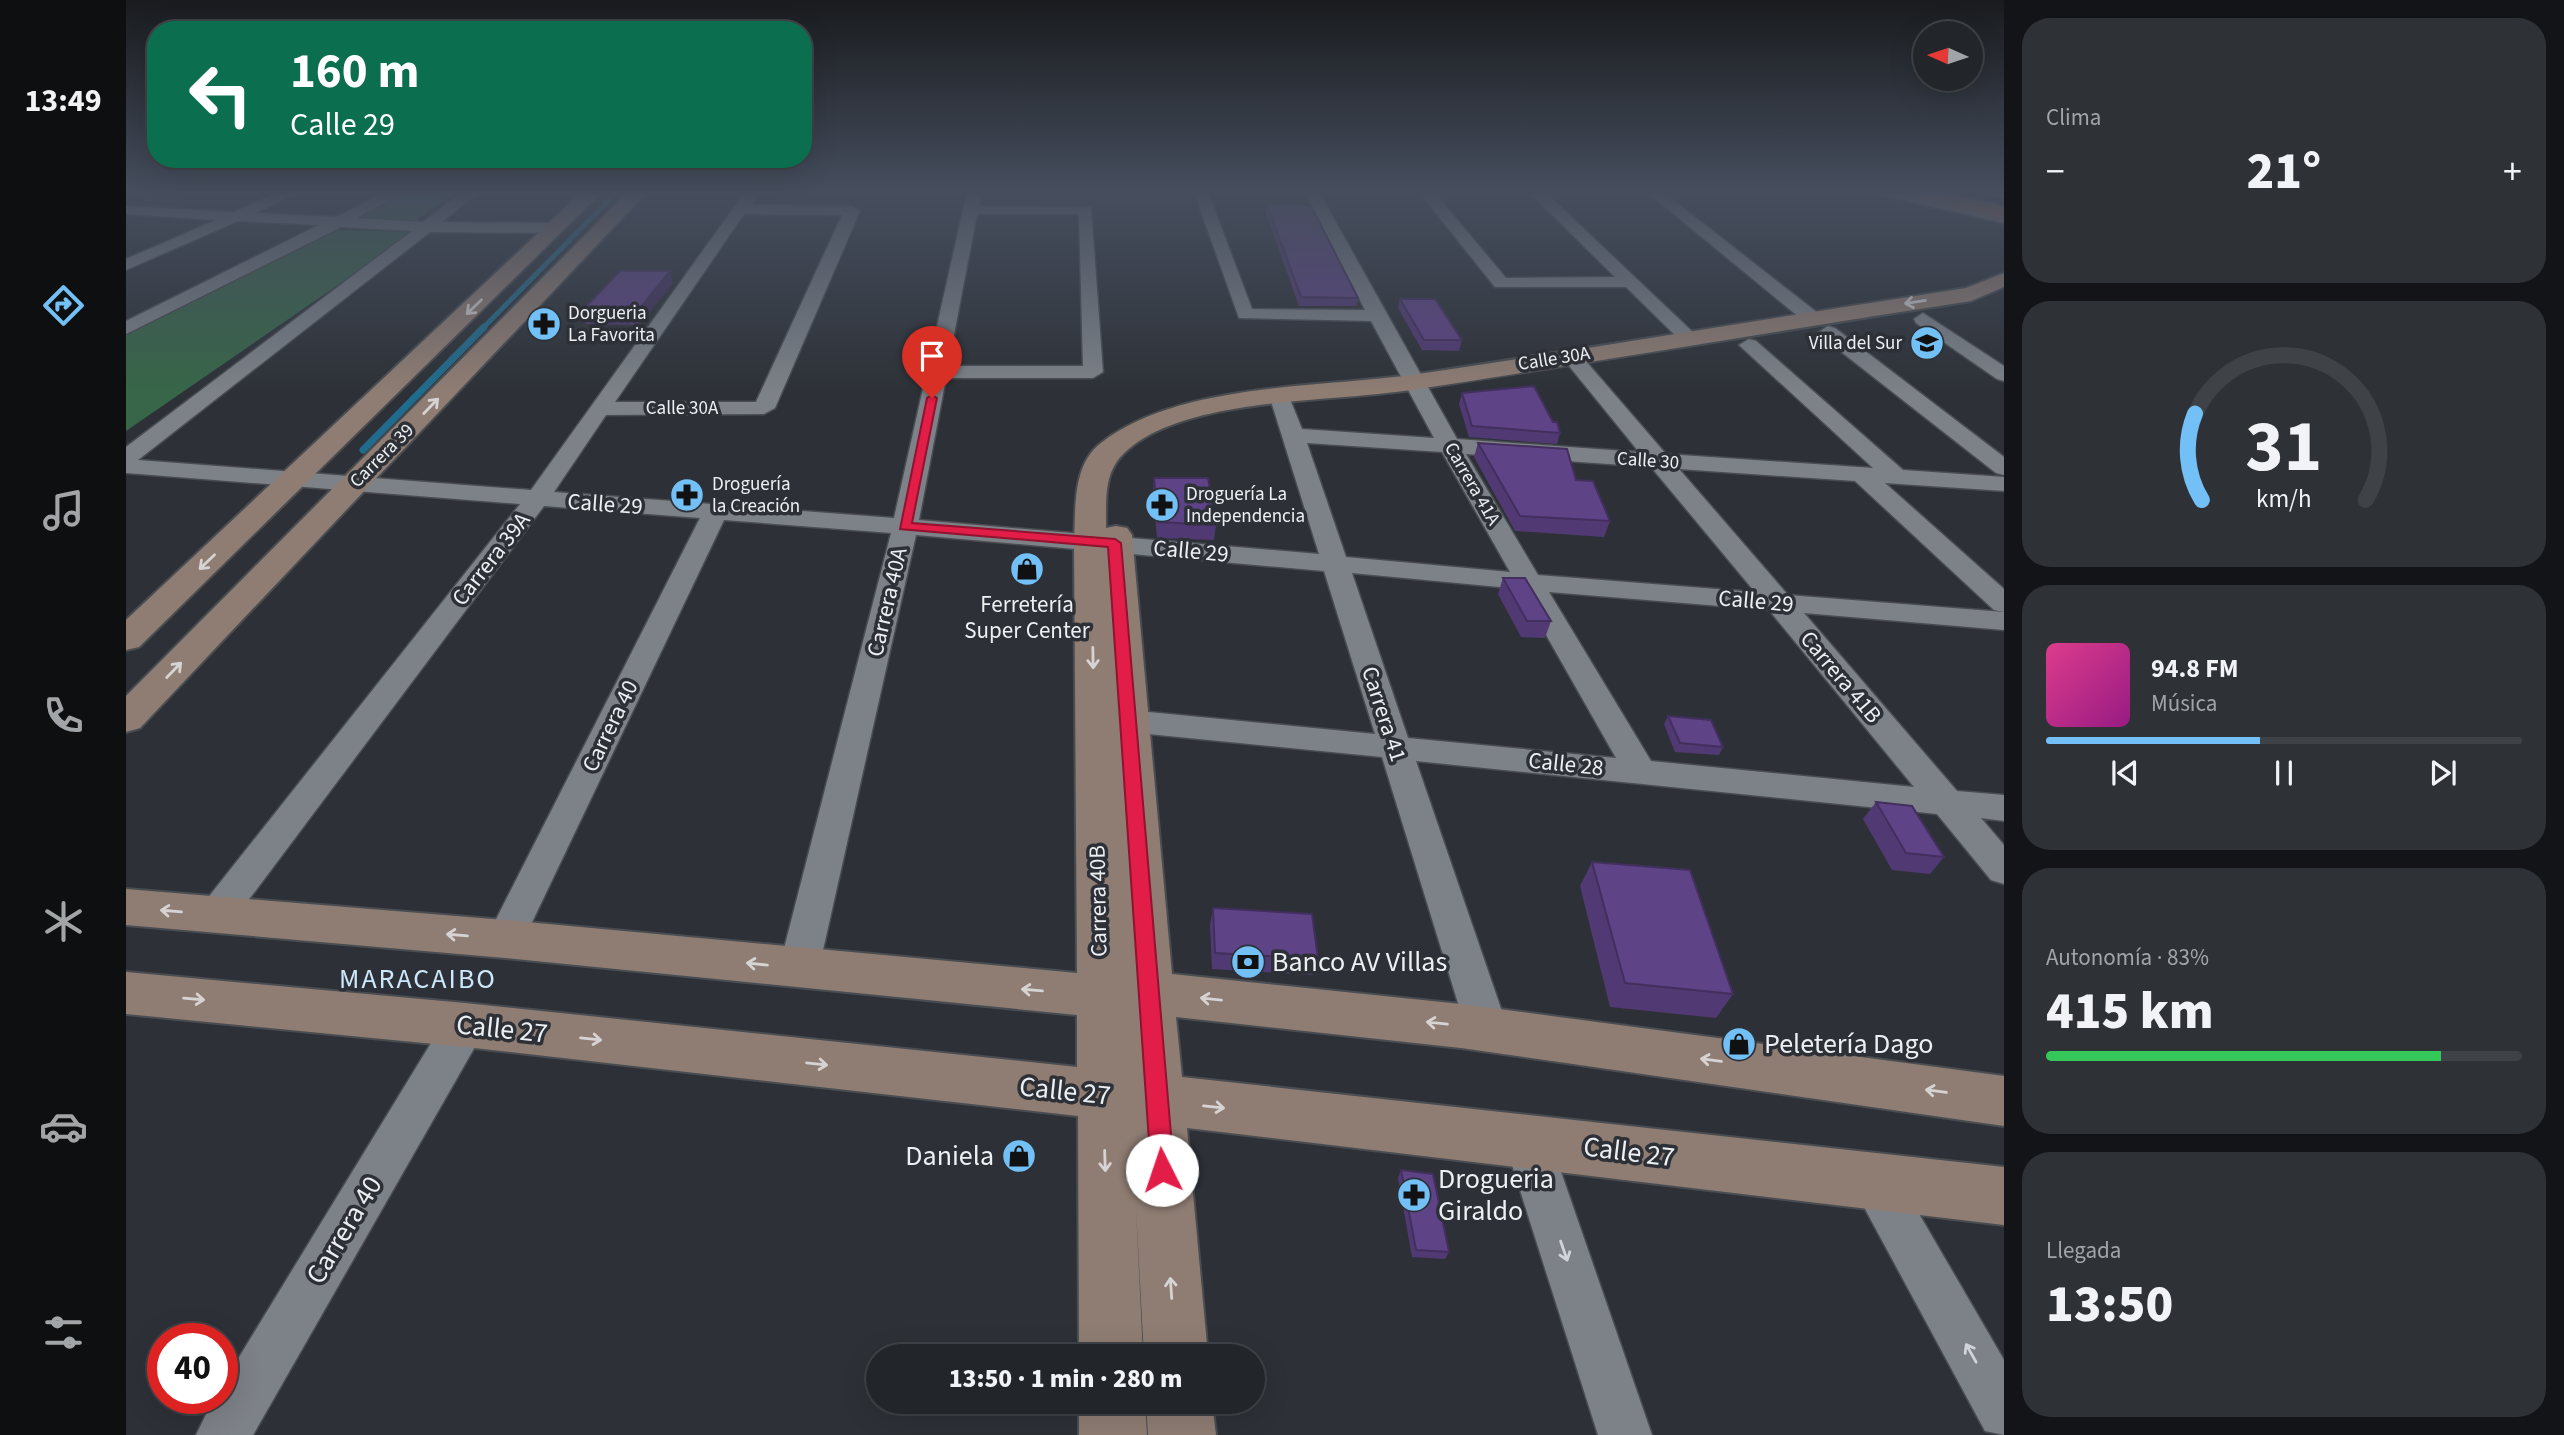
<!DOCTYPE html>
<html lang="es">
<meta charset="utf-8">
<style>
:root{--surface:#222529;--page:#2e3135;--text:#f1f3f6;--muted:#a2a5a8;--line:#3f4246;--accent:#73c0f6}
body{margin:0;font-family:"Source Sans 3",sans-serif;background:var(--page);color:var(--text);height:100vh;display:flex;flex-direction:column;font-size:26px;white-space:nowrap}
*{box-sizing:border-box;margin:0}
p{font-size:23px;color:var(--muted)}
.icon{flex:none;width:38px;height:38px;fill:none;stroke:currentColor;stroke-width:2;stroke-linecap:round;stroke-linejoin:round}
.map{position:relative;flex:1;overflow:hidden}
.sheet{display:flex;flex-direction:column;gap:18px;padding:18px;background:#131417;width:560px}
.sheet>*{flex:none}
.hud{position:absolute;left:21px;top:21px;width:665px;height:147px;border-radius:28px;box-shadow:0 7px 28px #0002,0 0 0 2px var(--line);background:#0b6e4f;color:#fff;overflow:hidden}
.needle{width:46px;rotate:273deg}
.buttons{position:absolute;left:1787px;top:21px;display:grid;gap:14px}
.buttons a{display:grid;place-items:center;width:70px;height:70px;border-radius:50%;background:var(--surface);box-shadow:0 7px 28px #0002,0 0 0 2px var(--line);font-size:35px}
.speed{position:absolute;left:21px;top:1323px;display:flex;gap:14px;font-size:35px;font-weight:700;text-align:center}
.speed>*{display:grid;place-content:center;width:91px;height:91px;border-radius:50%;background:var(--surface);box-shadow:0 7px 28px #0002,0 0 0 2px var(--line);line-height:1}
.speed .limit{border:10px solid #d22;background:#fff;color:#111}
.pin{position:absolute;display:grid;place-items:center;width:60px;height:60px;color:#fff;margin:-72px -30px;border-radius:50% 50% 50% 0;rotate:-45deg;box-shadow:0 0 7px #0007}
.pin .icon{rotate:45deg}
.me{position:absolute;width:77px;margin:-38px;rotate:356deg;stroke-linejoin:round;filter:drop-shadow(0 0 5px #0008)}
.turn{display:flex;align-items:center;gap:24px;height:147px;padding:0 28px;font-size:32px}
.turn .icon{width:91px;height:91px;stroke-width:2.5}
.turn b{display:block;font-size:49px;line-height:60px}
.big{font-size:52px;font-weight:800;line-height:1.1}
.sheet .widget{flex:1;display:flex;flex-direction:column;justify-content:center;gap:10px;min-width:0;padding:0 24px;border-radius:28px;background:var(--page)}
.sheet .dial{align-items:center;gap:0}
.dial svg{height:182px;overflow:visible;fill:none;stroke:var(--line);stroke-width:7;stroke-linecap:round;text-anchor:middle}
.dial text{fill:var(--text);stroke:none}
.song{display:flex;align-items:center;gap:21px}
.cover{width:84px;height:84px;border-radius:10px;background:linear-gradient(135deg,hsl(330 70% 55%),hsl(310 70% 35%))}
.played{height:7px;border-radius:4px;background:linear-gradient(90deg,var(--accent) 45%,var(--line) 45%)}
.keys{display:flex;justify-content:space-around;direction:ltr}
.heat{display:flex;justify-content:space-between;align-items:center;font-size:38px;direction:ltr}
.charge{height:10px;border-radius:5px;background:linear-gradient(90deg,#34c759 83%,var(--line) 0)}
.trip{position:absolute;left:740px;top:1344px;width:399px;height:70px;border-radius:35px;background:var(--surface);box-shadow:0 7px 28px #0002,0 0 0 2px var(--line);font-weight:800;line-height:70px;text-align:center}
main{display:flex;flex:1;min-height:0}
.tab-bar{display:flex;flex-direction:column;width:126px;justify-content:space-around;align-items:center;background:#0e0f10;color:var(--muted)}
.tab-bar .icon{width:49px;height:49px}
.tab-bar .current{color:var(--accent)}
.tab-bar b{font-size:32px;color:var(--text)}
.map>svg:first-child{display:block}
.built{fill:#353e48}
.green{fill:#376648}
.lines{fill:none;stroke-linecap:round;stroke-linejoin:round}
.stream-far1{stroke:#216c8c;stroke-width:5}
.stream{stroke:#216c8c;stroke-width:7}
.lane-casing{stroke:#494d51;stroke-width:3}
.street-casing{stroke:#494d51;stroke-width:3}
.secondary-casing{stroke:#494d51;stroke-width:4}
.highway-casing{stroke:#494d51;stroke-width:4}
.lane{fill:#7d8288;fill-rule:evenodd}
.street{fill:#7d8288;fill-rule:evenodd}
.secondary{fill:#8f7d73;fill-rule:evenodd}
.highway{fill:#b87042;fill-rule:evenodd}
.wall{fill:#513a73}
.shaded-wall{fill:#422f5e}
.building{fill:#5e4386;stroke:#422f5e;stroke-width:2}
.oneway{stroke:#d6d3d3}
.oneway2{stroke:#d1d4d8}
.route{fill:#e11d48;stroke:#92132f;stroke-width:2}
.labels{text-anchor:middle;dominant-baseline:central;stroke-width:7;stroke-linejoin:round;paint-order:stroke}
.far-poi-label{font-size:19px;fill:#edf0f3;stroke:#2d3137;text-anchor:start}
.far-street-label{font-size:19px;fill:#edf0f3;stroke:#2d3137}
.street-label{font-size:23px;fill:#edf0f3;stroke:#2d3137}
.poi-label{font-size:23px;fill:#edf0f3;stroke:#2d3137}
.near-poi-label{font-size:28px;fill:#edf0f3;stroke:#2d3137;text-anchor:start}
.near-neighbourhood-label{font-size:28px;letter-spacing:2px;fill:#cde8fc;stroke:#2d3137}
.near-street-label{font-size:28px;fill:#edf0f3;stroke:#2d3137}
</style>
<main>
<nav class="tab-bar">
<b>13:49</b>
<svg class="icon current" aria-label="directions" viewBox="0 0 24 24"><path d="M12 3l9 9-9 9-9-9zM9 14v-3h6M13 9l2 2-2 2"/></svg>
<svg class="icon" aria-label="music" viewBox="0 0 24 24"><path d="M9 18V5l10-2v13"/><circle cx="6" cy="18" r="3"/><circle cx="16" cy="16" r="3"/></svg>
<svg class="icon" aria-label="phone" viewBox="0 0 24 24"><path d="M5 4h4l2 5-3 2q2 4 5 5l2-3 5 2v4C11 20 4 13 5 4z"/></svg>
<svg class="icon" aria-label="climate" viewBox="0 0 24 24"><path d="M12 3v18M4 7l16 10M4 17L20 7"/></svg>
<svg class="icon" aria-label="car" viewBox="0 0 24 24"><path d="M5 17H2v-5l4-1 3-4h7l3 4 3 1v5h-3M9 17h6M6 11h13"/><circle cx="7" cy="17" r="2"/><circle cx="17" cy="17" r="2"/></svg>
<svg class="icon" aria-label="filters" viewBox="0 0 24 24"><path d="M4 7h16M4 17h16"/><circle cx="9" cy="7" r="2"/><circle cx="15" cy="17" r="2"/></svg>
</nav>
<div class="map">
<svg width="1878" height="1435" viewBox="0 0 1878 1435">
<rect width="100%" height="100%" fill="#2d3137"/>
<!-- built -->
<path class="built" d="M853,192H1066L1070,206L851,207Z"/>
<!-- green -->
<g class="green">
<path d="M278,192H331L289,221L223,220Z"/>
<path d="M206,230L289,232L0,431V334Z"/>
</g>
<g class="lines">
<!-- stream-far1 -->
<path class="stream-far1" d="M356,329L491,192"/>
<!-- stream -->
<path class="stream" d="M237,450L358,327"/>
<!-- lane casing -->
<g class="lane-casing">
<path id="lane" d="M1863,192L1878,193V197L1863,194Z"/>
</g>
<!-- street casing -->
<g class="street-casing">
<g id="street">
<path d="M152,192H172L130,213L210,217L260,192H279L231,218L297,222L336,192H353L316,222L430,223L438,228L430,233L304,232L12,460L405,490L619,192H633L625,205L726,206L734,211L649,408L638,414L480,415L428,492L768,518L841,192H855L853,206L965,207L977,372L967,378H820L793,520L1193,554L1144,398L1148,394H1162L1176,429L1308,438L1245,321L1113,318L1068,192H1082L1126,309L1239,310L1179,192H1193L1331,439L1513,452L1435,356L1445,350L1452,352L1540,454L1747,468L1613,345L1623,339L1630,341L1777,470L1878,477V491L1759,483L1878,589V612L1868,610L1729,481L1553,469L1662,595L1878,612V630L1678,613L1831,791L1878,795V821L1855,818L1878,845V884L1865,880L1811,814L1290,761L1382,1029L1376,1042L1361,1047L1346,1042L1340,1029L1256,757L1002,732L991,729L986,721L991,713L1002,710L1249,734L1198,571L790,535L693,968L687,980L673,985L659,980L653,968L765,533L598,520L398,939L393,950L379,955L365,950L360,939L574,518L418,506L103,926L90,930L77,926L71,915L77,904L394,504L0,473V447L286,231L215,227L0,334V321L193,225L112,221L0,270V259L90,220L0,214V206L108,212ZM618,214L716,215L630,402H489ZM851,214H953L957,366H822ZM1181,443L1316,452L1384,572L1220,557ZM1340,454L1525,467L1629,592L1412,575ZM1226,573L1394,589L1490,758L1282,738ZM1423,592L1643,610L1788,787L1525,761Z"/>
<path d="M1293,192H1308L1380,278L1489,277L1403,192H1419L1572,337L1569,341H1555L1500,287H1369Z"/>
<path d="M1521,192H1537L1693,314L1695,318L1693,322H1679Z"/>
<path d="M1797,313L1878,366V381L1871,379L1790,323L1788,319Z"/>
<path d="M1702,326L1709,328L1878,457V475L1870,473L1695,336L1693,332Z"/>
<path d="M339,1007L354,1012L360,1025L354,1038L127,1435H70L88,1398H96V1385L324,1012Z"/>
<path d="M1401,1118L1417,1125L1424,1140L1526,1435H1472L1378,1140L1385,1125Z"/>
<path d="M1748,1157L1764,1164L1878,1360V1435L1859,1431L1732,1196L1725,1180L1732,1164Z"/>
</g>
</g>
<!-- secondary casing -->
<g class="secondary-casing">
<g id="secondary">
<path d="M456,192H476L13,647L0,650V620Z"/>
<path d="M502,192H521L14,728L0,732V696Z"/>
<path d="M1756,192H1790L1878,211V223L1759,196Z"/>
<path d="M1878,273V287L1845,301C1661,329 1477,361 1292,389C1212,402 1088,397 1018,438C978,462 980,485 980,528L990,526L1001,528L1006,535L1046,974L1335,1004L1878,1076V1126L1335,1048L1050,1017L1056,1077L1878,1167V1225L1061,1128L1082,1356H1018L1010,1208L1017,1356H953L952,1116L339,1047L0,1014V972L339,1003L951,1067V1015L379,958L0,925V889L379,920L951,973L948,541C950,508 946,465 975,443C1054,382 1197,388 1292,374C1475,347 1657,316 1840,288Z"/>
<path d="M953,1402H1019L1021,1435H953Z"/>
<path d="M1020,1402H1086L1090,1435H1022Z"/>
</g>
</g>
<!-- highway casing -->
<g class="highway-casing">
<path id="highway" d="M1776,192H1811L1878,206V218L1785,197Z"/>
</g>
<!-- lane -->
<use href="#lane" class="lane"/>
<!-- street -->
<use href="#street" class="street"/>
<!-- secondary -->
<use href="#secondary" class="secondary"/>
<!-- highway -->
<use href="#highway" class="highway"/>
</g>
<!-- wall -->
<g class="wall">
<path d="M1141,205L1232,298L1231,306H1173L1140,213Z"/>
<path d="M547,283L513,325L459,324L455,312Z"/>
<path d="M1274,299L1336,340L1333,351L1296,350L1272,308Z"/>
<path d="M1336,393L1427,422L1434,433L1431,444L1343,437L1333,404Z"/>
<path d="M1352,443L1450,480L1484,521L1478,537L1389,531L1348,457Z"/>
<path d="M1028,478L1090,525L1088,540L1031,538L1027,493Z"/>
<path d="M1377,578L1425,621L1419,638L1395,637L1372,594Z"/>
<path d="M1542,716L1597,747L1593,755L1549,752L1538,724Z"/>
<path d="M1750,802L1818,857L1804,874L1766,870L1737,819Z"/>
<path d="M1466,862L1607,994L1590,1018L1484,1007L1454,886Z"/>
<path d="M1087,908L1192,959L1187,975L1086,969L1084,925Z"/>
<path d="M1275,1170L1323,1252L1319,1259L1286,1257L1272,1178Z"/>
</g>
<!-- shaded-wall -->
<path class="shaded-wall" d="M544,271L547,283L513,325L510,313Z"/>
<!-- building -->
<g class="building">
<path d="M1141,205L1185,206L1232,298L1175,297Z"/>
<path d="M494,271H544L510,313L455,312Z"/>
<path d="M1274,299H1309L1336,340H1298Z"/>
<path d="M1408,386L1427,422H1431L1434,433L1346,426L1336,393Z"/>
<path d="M1352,443L1441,449L1450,480L1467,481L1484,521L1394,516Z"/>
<path d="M1028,478H1082L1090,525L1032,522Z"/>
<path d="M1377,578H1399L1425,621H1401Z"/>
<path d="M1542,716L1585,720L1597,747L1554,743Z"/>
<path d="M1750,802L1786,806L1818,857L1780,853Z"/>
<path d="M1466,862L1564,870L1607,994L1499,983Z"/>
<path d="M1087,908L1186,914L1192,959L1089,953Z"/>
<path d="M1275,1170L1307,1174L1323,1252L1290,1250Z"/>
</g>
<!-- one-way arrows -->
<defs><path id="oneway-shaft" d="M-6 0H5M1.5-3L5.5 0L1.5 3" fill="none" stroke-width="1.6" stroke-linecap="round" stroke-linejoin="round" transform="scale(1.75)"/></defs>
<g class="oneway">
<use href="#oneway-shaft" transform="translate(1789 302) rotate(171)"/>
<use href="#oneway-shaft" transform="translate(348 307) rotate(136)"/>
<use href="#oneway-shaft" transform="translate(305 406) rotate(-46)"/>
<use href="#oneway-shaft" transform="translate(81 562) rotate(136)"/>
<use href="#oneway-shaft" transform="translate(967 658) rotate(89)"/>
<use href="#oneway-shaft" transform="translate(48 670) rotate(-46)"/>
<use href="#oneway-shaft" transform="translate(45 911) rotate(-175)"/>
<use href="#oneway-shaft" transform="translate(331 935) rotate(-175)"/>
<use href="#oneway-shaft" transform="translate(631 964) rotate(-174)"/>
<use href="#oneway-shaft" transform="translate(906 990) rotate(-175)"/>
<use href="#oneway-shaft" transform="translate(68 999) rotate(5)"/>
<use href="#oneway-shaft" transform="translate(1085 999) rotate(-174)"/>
<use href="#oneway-shaft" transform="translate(1311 1023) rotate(-174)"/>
<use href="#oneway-shaft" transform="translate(465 1039) rotate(6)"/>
<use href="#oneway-shaft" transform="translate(1585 1060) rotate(-172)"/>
<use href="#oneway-shaft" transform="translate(691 1064) rotate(6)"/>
<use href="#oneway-shaft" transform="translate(1810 1091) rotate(-172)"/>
<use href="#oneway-shaft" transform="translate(1088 1107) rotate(6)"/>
<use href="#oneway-shaft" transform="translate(979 1161) rotate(88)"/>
<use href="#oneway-shaft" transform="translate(1045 1288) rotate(-94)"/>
</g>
<g class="oneway2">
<use href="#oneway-shaft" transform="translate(1438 1251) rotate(71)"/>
<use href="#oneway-shaft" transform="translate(1845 1353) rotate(-119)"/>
</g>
<!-- sky -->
<linearGradient id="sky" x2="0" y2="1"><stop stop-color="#191b1e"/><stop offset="0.49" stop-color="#464e5e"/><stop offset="1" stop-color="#464e5e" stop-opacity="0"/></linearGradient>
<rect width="1878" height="393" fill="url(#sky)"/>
<!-- route -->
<path class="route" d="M806,395L811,398L786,523L989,539L995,543L1048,1170L1045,1178L1036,1181L1028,1178L1025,1170L982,547L774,529L801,398Z"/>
<!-- icons -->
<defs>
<g id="pharmacy-disc" transform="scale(1.75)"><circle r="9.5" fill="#73c0f6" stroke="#2d3137"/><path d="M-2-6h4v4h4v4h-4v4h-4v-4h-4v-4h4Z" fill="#111"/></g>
<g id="school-disc" transform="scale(1.75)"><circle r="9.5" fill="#73c0f6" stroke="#2d3137"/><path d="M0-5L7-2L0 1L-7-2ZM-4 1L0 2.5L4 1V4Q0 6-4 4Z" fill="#111"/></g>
<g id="shop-disc" transform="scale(1.75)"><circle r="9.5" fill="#73c0f6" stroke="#2d3137"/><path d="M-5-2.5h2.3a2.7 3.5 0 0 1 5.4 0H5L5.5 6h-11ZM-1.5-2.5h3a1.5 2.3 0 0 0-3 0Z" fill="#111"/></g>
<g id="bank-disc" transform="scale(1.75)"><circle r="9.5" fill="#73c0f6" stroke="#2d3137"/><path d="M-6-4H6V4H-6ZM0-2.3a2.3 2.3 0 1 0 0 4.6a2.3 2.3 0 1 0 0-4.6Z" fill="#111"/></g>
</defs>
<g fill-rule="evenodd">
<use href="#pharmacy-disc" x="418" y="324"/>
<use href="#school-disc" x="1801" y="343"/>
<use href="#pharmacy-disc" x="561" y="495"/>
<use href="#pharmacy-disc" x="1036" y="505"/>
<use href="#shop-disc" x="901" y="569"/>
<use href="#bank-disc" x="1122" y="962"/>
<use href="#shop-disc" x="1613" y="1044"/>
<use href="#shop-disc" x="893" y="1156"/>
<use href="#pharmacy-disc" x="1288" y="1195"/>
</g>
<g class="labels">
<!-- far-poi labels -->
<g class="far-poi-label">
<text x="442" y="313">Dorgueria<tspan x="442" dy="22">La Favorita</tspan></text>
<text x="1776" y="343" text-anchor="end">Villa del Sur</text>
<text x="586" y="484">Droguería<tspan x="586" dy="22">la Creación</tspan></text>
<text x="1060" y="494">Droguería La<tspan x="1060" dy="22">Independencia</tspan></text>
</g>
<!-- far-street labels -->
<g class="far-street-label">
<text transform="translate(1428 359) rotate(-9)">Calle 30A</text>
<text x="556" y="408">Calle 30A</text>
<text transform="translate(256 456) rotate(-45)">Carrera 39</text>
<text transform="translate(1522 461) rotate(4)">Calle 30</text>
<text transform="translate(1346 484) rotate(60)">Carrera 41A</text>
</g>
<!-- street labels -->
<g class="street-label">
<text transform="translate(479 504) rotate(4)">Calle 29</text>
<text transform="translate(1065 551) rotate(5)">Calle 29</text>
<text transform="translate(365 559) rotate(-52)">Carrera 39A</text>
<text transform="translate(1630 601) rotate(5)">Calle 29</text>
<text transform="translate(761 602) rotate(-77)">Carrera 40A</text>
<text transform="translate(1715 677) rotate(50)">Carrera 41B</text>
<text transform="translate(1258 714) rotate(72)">Carrera 41</text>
<text transform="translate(484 726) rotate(-64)">Carrera 40</text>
<text transform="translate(1440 764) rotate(6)">Calle 28</text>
<text transform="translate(972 901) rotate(-91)">Carrera 40B</text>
</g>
<!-- poi labels -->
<g class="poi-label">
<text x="901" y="604">Ferretería<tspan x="901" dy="26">Super Center</tspan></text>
</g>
<!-- near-poi labels -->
<g class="near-poi-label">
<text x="1146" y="962">Banco AV Villas</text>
<text x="1638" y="1044">Peletería Dago</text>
<text x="868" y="1156" text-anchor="end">Daniela</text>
<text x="1312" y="1179">Drogueria<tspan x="1312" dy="32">Giraldo</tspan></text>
</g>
<!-- near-neighbourhood labels -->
<g class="near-neighbourhood-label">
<text x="292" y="979">MARACAIBO</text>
</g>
<!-- near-street labels -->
<g class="near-street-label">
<text transform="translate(376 1029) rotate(6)">Calle 27</text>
<text transform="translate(939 1091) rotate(6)">Calle 27</text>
<text transform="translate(1503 1152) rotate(7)">Calle 27</text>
<text transform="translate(218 1230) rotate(-59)">Carrera 40</text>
</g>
</g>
</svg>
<div class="buttons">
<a><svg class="needle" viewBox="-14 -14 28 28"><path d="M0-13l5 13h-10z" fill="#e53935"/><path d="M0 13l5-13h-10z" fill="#a2a5a8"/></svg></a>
</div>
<div class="speed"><div class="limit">40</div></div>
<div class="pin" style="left:806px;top:398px;background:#d93025"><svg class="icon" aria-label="arrive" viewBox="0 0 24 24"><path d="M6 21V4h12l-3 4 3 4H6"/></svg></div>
<svg class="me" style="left:1036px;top:1170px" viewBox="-20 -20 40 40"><circle r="19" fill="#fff"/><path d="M0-13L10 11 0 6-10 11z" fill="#e11d48"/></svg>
<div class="trip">13:50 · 1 min · 280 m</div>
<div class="hud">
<div class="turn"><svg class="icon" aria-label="left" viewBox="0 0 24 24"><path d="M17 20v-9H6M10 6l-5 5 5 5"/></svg><div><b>160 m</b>Calle 29</div></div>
</div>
</div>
<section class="sheet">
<div class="widget"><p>Clima</p>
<div class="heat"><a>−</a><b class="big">21°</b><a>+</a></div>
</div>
<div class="widget dial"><svg viewBox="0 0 100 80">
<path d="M14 69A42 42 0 1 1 86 69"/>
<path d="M14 69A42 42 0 0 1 11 31" stroke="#73c0f6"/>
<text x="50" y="56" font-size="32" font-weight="700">31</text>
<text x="50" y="72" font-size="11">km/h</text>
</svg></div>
<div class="widget">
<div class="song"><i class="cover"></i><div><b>94.8 FM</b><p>Música</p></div></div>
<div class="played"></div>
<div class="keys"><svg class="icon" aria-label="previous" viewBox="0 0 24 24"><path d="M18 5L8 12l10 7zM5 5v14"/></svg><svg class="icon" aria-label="pause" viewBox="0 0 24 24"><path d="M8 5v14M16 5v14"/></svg><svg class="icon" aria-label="next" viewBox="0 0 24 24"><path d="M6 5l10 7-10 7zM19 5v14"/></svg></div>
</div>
<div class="widget"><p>Autonomía · 83%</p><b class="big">415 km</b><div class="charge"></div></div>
<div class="widget"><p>Llegada</p><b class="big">13:50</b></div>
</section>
</main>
